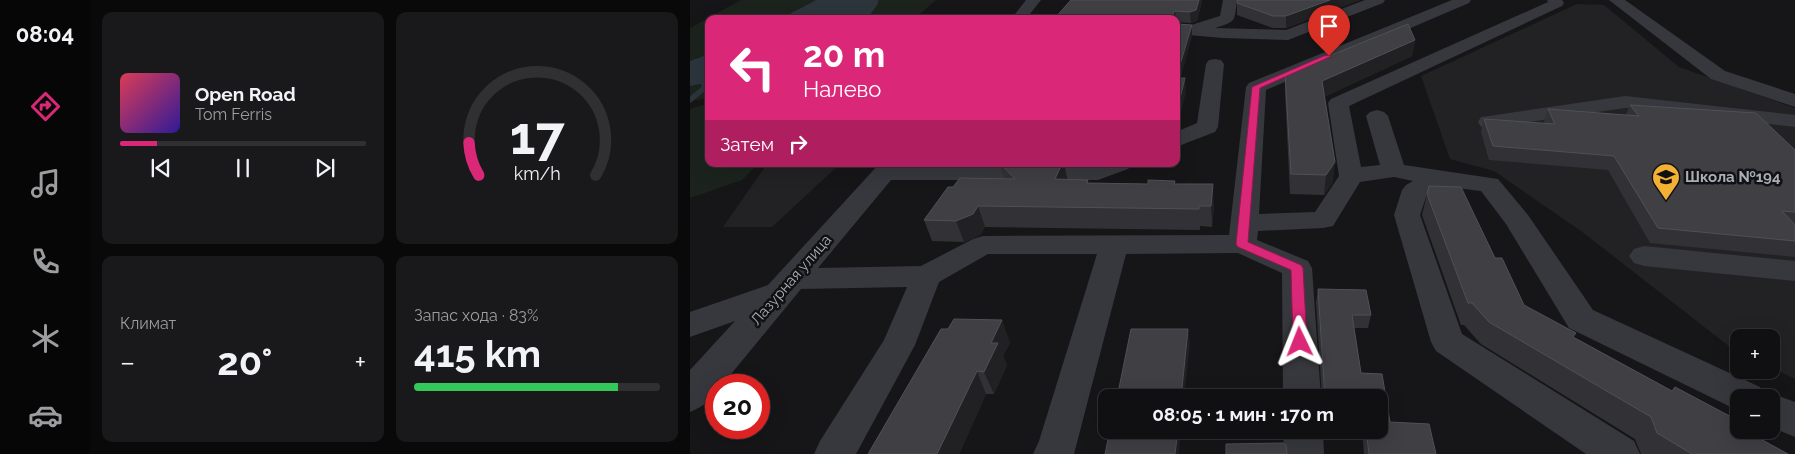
<!DOCTYPE html>
<html lang="ru">
<meta charset="utf-8">
<style>
:root{--surface:#101012;--page:#19191b;--text:#f1f3f6;--muted:#9c9d9f;--line:#303032;--accent:#db2777}
body{margin:0;font-family:Raleway,sans-serif;background:var(--page);color:var(--text);height:100vh;display:flex;flex-direction:column;font-size:19px;white-space:nowrap}
*{box-sizing:border-box;margin:0}
p{font-size:16px;color:var(--muted)}
.icon{flex:none;width:28px;height:28px;fill:none;stroke:currentColor;stroke-width:2;stroke-linecap:round;stroke-linejoin:round}
.map{position:relative;flex:1;overflow:hidden}
.side{display:flex;flex-direction:column;gap:12px;padding:12px;background:#09090a;width:600px}
.side>*{flex:none}
.top-card{position:absolute;left:15px;top:15px;width:475px;height:152px;border-radius:10px;box-shadow:0 5px 20px #0002,0 0 0 1px var(--line);background:#db2777;color:#fff;overflow:hidden}
.fabs{position:absolute;left:1040px;top:329px;display:grid;gap:10px}
.fabs a{display:grid;place-items:center;width:50px;height:50px;border-radius:10px;background:var(--surface);box-shadow:0 5px 20px #0002,0 0 0 1px var(--line);font-size:25px}
.speed{position:absolute;left:15px;top:374px;display:flex;gap:10px;font-size:25px;font-weight:700;text-align:center}
.speed>*{display:grid;place-content:center;width:65px;height:65px;border-radius:50%;background:var(--surface);box-shadow:0 5px 20px #0002,0 0 0 1px var(--line);line-height:1}
.speed .limit{border:8px solid #d22;background:#fff;color:#111}
.pin{position:absolute;display:grid;place-items:center;width:42px;height:42px;color:#fff;margin:-51px -21px;border-radius:50% 50% 50% 0;rotate:-45deg;box-shadow:0 0 5px #0007}
.pin .icon{rotate:45deg}
.me{position:absolute;width:55px;margin:-28px;rotate:358deg;stroke-linejoin:round;filter:drop-shadow(0 0 4px #0008)}
.turn{display:flex;align-items:center;gap:18px;height:105px;padding:0 15px;font-size:22px}
.turn .icon{width:65px;height:65px;stroke-width:2.5}
.turn b{display:block;font-size:35px;line-height:42px}
.then{display:flex;align-items:center;height:48px;padding:0 15px;background:#0003;gap:10px;font-size:19px}
.big{font-size:38px;font-weight:700;line-height:1.1}
.side .widget{flex:1;display:flex;flex-direction:column;justify-content:center;gap:8px;min-width:0;padding:0 18px;border-radius:10px;background:var(--page)}
.side .dial{align-items:center;gap:0}
.dial svg{height:130px;overflow:visible;fill:none;stroke:var(--line);stroke-width:7;stroke-linecap:round;text-anchor:middle}
.dial text{fill:var(--text);stroke:none}
.song{display:flex;align-items:center;gap:15px}
.cover{width:60px;height:60px;border-radius:8px;background:linear-gradient(135deg,hsl(350 70% 55%),hsl(250 70% 35%))}
.played{height:5px;border-radius:2px;background:linear-gradient(90deg,var(--accent) 15%,var(--line) 15%)}
.keys{display:flex;justify-content:space-around;direction:ltr}
.heat{display:flex;justify-content:space-between;align-items:center;font-size:28px;direction:ltr}
.charge{height:8px;border-radius:4px;background:linear-gradient(90deg,#34c759 83%,var(--line) 0)}
.side .tiles{flex:1;display:grid;gap:12px;grid-template-columns:repeat(2,1fr)}
.trip{position:absolute;left:408px;top:389px;width:290px;height:50px;border-radius:10px;background:var(--surface);box-shadow:0 5px 20px #0002,0 0 0 1px var(--line);font-weight:700;line-height:50px;text-align:center}
main{display:flex;flex:1;min-height:0}
.dock{display:flex;flex-direction:column;width:90px;justify-content:space-around;align-items:center;background:#060607;color:var(--muted)}
.dock .icon{width:35px;height:35px}
.dock .current{color:var(--accent)}
.dock b{font-size:22px;color:var(--text)}
.map>svg:first-child{display:block}
.built{fill:#222225}
.green{fill:#1c231d}
.water{fill:#2c353c}
.lines{fill:none;stroke-linecap:round;stroke-linejoin:round}
.stream{stroke:#2c353c;stroke-width:5.5}
.minor{fill:#37383d;fill-rule:evenodd}
.wall{fill:#323236}
.shaded-wall{fill:#212124}
.building{fill:#3f3f44;stroke:#4f5156}
.route{fill:#db2777;stroke:#8e194d}
.labels{text-anchor:middle;dominant-baseline:central;stroke-width:5;stroke-linejoin:round;paint-order:stroke}
.poi-label{font-size:15px;font-weight:bold;fill:#a8adb8;stroke:#111113;text-anchor:start}
.street-label{font-size:15px;fill:#a8adb8;stroke:#111113}
</style>
<main>
<nav class="dock">
<b>08:04</b>
<svg class="icon current" aria-label="directions" viewBox="0 0 24 24"><path d="M12 3l9 9-9 9-9-9zM9 14v-3h6M13 9l2 2-2 2"/></svg>
<svg class="icon" aria-label="music" viewBox="0 0 24 24"><path d="M9 18V5l10-2v13"/><circle cx="6" cy="18" r="3"/><circle cx="16" cy="16" r="3"/></svg>
<svg class="icon" aria-label="phone" viewBox="0 0 24 24"><path d="M5 4h4l2 5-3 2q2 4 5 5l2-3 5 2v4C11 20 4 13 5 4z"/></svg>
<svg class="icon" aria-label="climate" viewBox="0 0 24 24"><path d="M12 3v18M4 7l16 10M4 17L20 7"/></svg>
<svg class="icon" aria-label="car" viewBox="0 0 24 24"><path d="M5 17H2v-5l4-1 3-4h7l3 4 3 1v5h-3M9 17h6M6 11h13"/><circle cx="7" cy="17" r="2"/><circle cx="17" cy="17" r="2"/></svg>
</nav>
<section class="side">
<div class="tiles">
<div class="widget">
<div class="song"><i class="cover"></i><div><b>Open Road</b><p>Tom Ferris</p></div></div>
<div class="played"></div>
<div class="keys"><svg class="icon" aria-label="previous" viewBox="0 0 24 24"><path d="M18 5L8 12l10 7zM5 5v14"/></svg><svg class="icon" aria-label="pause" viewBox="0 0 24 24"><path d="M8 5v14M16 5v14"/></svg><svg class="icon" aria-label="next" viewBox="0 0 24 24"><path d="M6 5l10 7-10 7zM19 5v14"/></svg></div>
</div>
<div class="widget dial"><svg viewBox="0 0 100 80">
<path d="M14 69A42 42 0 1 1 86 69"/>
<path d="M14 69A42 42 0 0 1 8 49" stroke="#db2777"/>
<text x="50" y="56" font-size="32" font-weight="700">17</text>
<text x="50" y="72" font-size="11">km/h</text>
</svg></div>
<div class="widget"><p>Климат</p>
<div class="heat"><a>−</a><b class="big">20°</b><a>+</a></div>
</div>
<div class="widget"><p>Запас хода · 83%</p><b class="big">415 km</b><div class="charge"></div></div>
</div>
</section>
<div class="map">
<svg width="1105" height="454" viewBox="0 0 1105 454">
<rect width="100%" height="100%" fill="#161618"/>
<!-- built -->
<g class="built">
<path d="M887,4L914,5L989,67L1105,108V379L1081,367V338H1049V352L1040,347L891,231L804,171L760,159L731,76Z"/>
<path d="M77,164H150L82,227H33Z"/>
</g>
<!-- green -->
<g class="green">
<path d="M51,0H126L90,19H19V54L0,61V28Z"/>
<path d="M188,0H246L224,19H177L188,4Z"/>
<path d="M12,84V90L19,88V98L0,101V86Z"/>
<path d="M19,103V164H68L52,180L0,198V109Z"/>
</g>
<!-- water -->
<g class="water">
<path d="M126,0H188V4L177,19H90Z"/>
<path d="M19,54V88L12,90L11,84L0,86V61Z"/>
</g>
<g class="lines">
<!-- stream -->
<path class="stream" d="M0,100L12,90"/>
<!-- minor -->
<g class="minor">
<path d="M336,0H351L336,19H321Z"/>
<path d="M533,0H547C544,22 547,21 525,28L596,30L675,0H695L693,3L598,40L533,38L486,34V24L501,25L530,16Z"/>
<path d="M762,0H781L779,3L576,90L569,214L625,212L649,176L638,103L641,99L858,2L857,0H872L874,3L872,6L659,106L671,167L690,165L676,116L680,112L687,110L694,112L698,116L714,165L808,179L838,215L903,310L1070,387L1074,395L1081,393L1105,402V437L1081,427V398H1049V411L879,328L816,224L791,191L750,186L737,194L730,215L772,334L944,441L950,454H896L746,351L741,342L704,215L712,190L716,185L723,181L704,177L670,182L643,226L633,228L568,231L567,240L618,261L622,268L631,398H593L592,273L548,253L436,254L384,454H343L349,441L407,254H298L249,282L225,345L166,454H124L130,441L194,340L217,287L111,289L32,385H26C26,399 12,407 0,412V370L45,321L0,337V312L78,285L189,164H214L213,166L442,164L438,169L408,180H201L128,268L231,266L283,239L293,236L539,235L556,87L559,83Z"/>
<path d="M919,0H935L1035,71L1105,94V107L1021,79Z"/>
<path d="M525,59L531,60L534,64L528,127L525,132L486,147V132L507,123L516,64L519,60Z"/>
<path d="M935,96L1105,115V127L935,108L799,128L791,127L788,122L791,117L799,116Z"/>
<path d="M954,246L1105,261V281L954,266L944,263L939,256L944,249Z"/>
<path d="M593,430H633L634,454H594Z"/>
</g>
</g>
<!-- wall -->
<g class="wall">
<path d="M381,0H512V1L507,21L501,23L486,22V19H364Z"/>
<path d="M547,0H670L596,28H583L547,15Z"/>
<path d="M725,40L722,56L634,97L643,182L634,195L600,194L595,92V74Z"/>
<path d="M940,105L1105,150V257L960,243L918,170L799,160L791,132L794,119L855,124L854,122L858,109L936,115Z"/>
<path d="M310,164H374L377,179L398,183L458,184L485,181V184L524,205L522,227L510,226V230L295,227L290,235L274,242L242,241L234,220L263,187L314,179Z"/>
<path d="M737,194L805,258L834,305L883,337L1098,454H951L945,439L791,344L774,325H771L732,215Z"/>
<path d="M628,289L676,290L681,315L678,328H664L671,373L692,374L700,422L739,424L746,454H674L672,430H689V398H632L626,302Z"/>
<path d="M258,329L320,342L313,356L317,365L304,394H296L269,454H178Z"/>
</g>
<!-- shaded-wall -->
<g class="shaded-wall">
<path d="M509,0H512V1L507,21L501,23L500,12Z"/>
<path d="M640,0H670L596,28V16Z"/>
<path d="M485,11L486,19H484L483,13Z"/>
<path d="M502,25V37L487,92L486,78Z"/>
<path d="M725,40L722,56L630,99L632,81Z"/>
<path d="M495,78L496,92L487,129L486,115Z"/>
<path d="M645,162L643,182L634,195L636,175Z"/>
<path d="M372,164H374L378,182L365,179Z"/>
<path d="M523,184L524,205L522,227L521,206Z"/>
<path d="M288,206L295,227L290,235L274,242L266,221Z"/>
<path d="M312,320L320,342L313,356L317,365L304,394L294,372L301,343Z"/>
<path d="M498,329L500,344L494,398H491Z"/>
<path d="M287,371L296,394L269,454H247Z"/>
<path d="M488,430H491L489,454H485Z"/>
</g>
<!-- building -->
<g class="building">
<path d="M381,0H509L506,10L500,12L485,11L483,13L484,19H364Z"/>
<path d="M547,0H640L596,16H583L547,3Z"/>
<path d="M486,24L502,25L486,78Z"/>
<path d="M718,24L725,40L632,81L645,162L636,175L601,174L595,74Z"/>
<path d="M486,78H495L486,115Z"/>
<path d="M940,105L1066,113L1105,150V212L1092,211L1105,225V241L968,228L924,156L803,146L794,119L865,124L858,109L949,116Z"/>
<path d="M311,164H372L365,179L398,180L397,183L458,184V180L485,181L484,184H523L521,206H509V209L288,206L283,214L266,221L234,220L258,187H263L270,178L325,179Z"/>
<path d="M739,186L771,187L805,258H812L834,305L886,333L883,337L982,391L985,387L1049,421V424L1048,427H1049V430H1054L1098,454H1002L967,433L961,417L799,322L782,303H778L737,194Z"/>
<path d="M628,289L676,290L681,315H662L671,373L692,374L700,422L739,424L746,454H679L676,430H689V398H635Z"/>
<path d="M264,319L312,320L301,343H308L294,372L287,371L247,454H178L251,329H258Z"/>
<path d="M441,329H498L491,398H427Z"/>
<path d="M420,430H488L485,454H415Z"/>
<path d="M593,443L596,445L597,454H536V444Z"/>
</g>
<!-- route -->
<path class="route" d="M636,55L642,56L570,88L558,242L611,265L613,268L617,342L615,346L610,347L605,346L603,342L601,270L548,247L546,244L562,87Z"/>
<!-- icons -->
<defs>
<g id="school-pin" transform="scale(1.4375)"><path d="M0 17L-7.5 6A9.5 9.5 0 1 1 7.5 6Z" fill="#f2b134" stroke="#111113"/><path d="M0-5L7-2L0 1L-7-2ZM-4 1L0 2.5L4 1V4Q0 6-4 4Z" fill="#111"/></g>
</defs>
<g fill-rule="evenodd">
<use href="#school-pin" x="976" y="177"/>
</g>
<g class="labels">
<!-- poi labels -->
<g class="poi-label">
<text x="995" y="177">Школа №194</text>
</g>
<!-- street labels -->
<g class="street-label">
<text transform="translate(101 280) rotate(-49)">Лазурная улица</text>
</g>
</g>
</svg>
<div class="fabs">
<a>+</a>
<a>−</a>
</div>
<div class="speed"><div class="limit">20</div></div>
<div class="pin" style="left:639px;top:56px;background:#d93025"><svg class="icon" aria-label="arrive" viewBox="0 0 24 24"><path d="M6 21V4h12l-3 4 3 4H6"/></svg></div>
<svg class="me" style="left:610px;top:342px" viewBox="-20 -20 40 40"><path d="M0-17L14 15 0 8-14 15z" fill="#db2777" stroke="#fff" stroke-width="4"/></svg>
<div class="trip">08:05 · 1 мин · 170 m</div>
<div class="top-card">
<div class="turn"><svg class="icon" aria-label="left" viewBox="0 0 24 24"><path d="M17 20v-9H6M10 6l-5 5 5 5"/></svg><div><b>20 m</b>Налево</div></div>
<div class="then">Затем<svg class="icon" aria-label="right" viewBox="0 0 24 24"><path d="M7 20v-9h11M14 6l5 5-5 5"/></svg></div>
</div>
</div>
</main>
